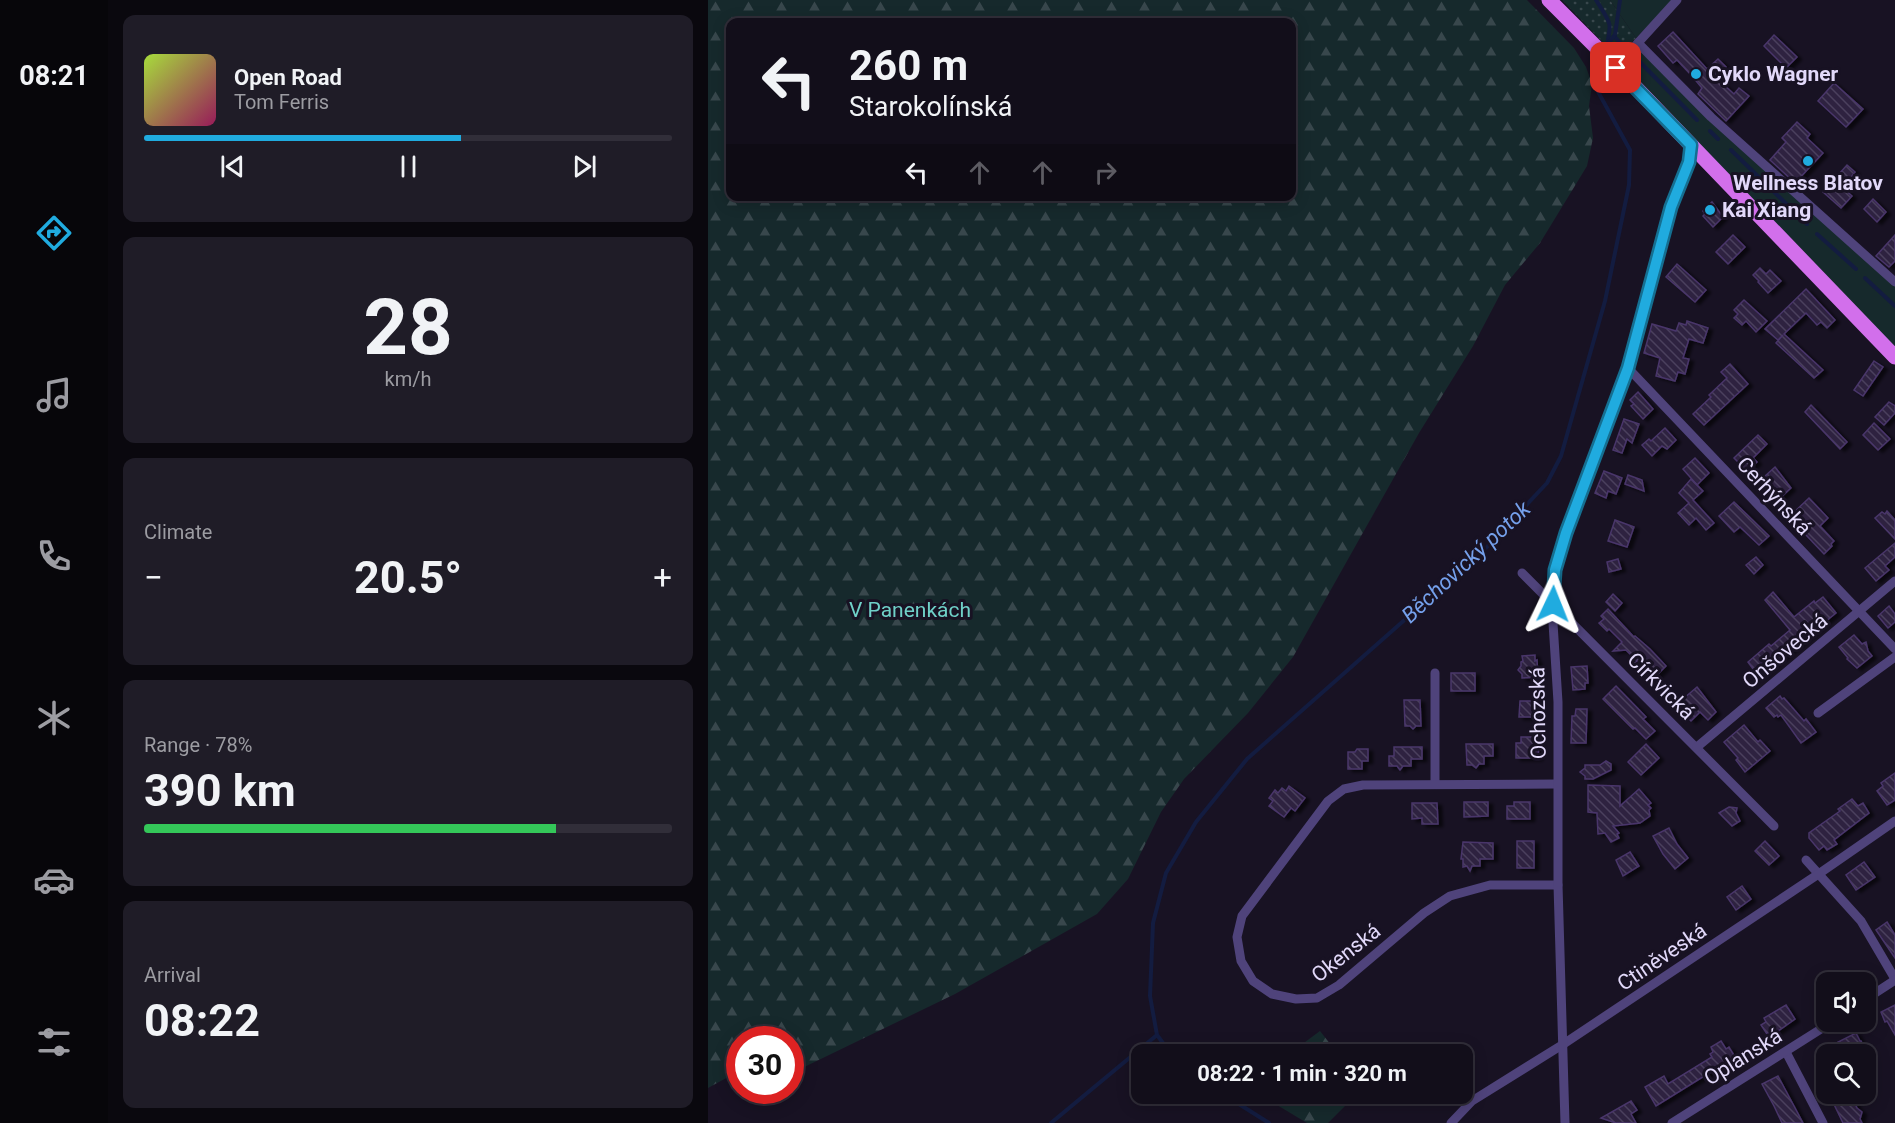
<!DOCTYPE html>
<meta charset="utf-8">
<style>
:root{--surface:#120e1a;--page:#1f1c27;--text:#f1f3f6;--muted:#9c9ca2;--line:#312e39;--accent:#20abdf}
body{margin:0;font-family:Roboto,sans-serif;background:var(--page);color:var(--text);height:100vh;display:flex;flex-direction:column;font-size:22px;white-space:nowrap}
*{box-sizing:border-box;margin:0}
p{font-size:20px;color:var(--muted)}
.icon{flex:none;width:33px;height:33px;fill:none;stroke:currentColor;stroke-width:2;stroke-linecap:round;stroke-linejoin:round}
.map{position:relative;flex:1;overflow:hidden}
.drawer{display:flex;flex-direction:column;gap:15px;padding:15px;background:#0a080e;width:600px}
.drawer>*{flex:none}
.guide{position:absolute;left:18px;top:18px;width:570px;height:183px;border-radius:12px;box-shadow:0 3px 15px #0003,0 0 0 2px var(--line);background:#120e1a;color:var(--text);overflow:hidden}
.tools{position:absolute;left:1108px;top:972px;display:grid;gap:12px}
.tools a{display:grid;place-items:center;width:60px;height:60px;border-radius:12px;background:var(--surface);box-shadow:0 3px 15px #0003,0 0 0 2px var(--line);font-size:30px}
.speed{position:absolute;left:18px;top:1026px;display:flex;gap:12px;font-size:30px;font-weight:700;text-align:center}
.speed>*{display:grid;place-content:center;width:78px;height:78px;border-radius:50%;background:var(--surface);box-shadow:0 3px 15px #0003,0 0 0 2px var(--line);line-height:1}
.speed .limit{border:9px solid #d22;background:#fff;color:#111}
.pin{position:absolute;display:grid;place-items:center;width:51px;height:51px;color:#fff;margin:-26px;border-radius:12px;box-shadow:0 3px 9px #0006}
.me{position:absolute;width:66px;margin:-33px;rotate:2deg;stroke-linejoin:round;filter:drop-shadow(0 0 4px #0008)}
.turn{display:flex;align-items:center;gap:21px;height:126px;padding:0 24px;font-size:27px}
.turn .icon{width:78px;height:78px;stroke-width:2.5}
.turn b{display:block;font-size:42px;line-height:51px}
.lanes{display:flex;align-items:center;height:57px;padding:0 24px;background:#0003;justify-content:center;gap:30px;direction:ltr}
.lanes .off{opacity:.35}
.big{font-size:45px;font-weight:700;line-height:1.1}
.drawer .tile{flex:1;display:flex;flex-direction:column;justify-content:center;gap:9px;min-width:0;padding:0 21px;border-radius:12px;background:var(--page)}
.drawer .dial{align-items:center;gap:0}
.dial b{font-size:78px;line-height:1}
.song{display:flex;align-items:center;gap:18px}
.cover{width:72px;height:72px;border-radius:9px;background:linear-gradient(135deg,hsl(80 70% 55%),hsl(330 70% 35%))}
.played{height:6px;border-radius:3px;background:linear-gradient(90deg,var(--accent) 60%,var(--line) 60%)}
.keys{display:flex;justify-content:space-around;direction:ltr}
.heat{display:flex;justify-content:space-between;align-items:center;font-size:33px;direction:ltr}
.charge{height:9px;border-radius:4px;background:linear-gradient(90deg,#34c759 78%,var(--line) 0)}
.trip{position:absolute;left:423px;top:1044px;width:342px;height:60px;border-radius:12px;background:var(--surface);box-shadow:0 3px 15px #0003,0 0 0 2px var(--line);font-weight:700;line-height:60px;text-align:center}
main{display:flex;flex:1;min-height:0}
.tab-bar{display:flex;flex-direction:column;width:108px;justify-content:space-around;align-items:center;background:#07060a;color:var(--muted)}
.tab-bar .icon{width:42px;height:42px}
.tab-bar .active{color:var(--accent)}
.tab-bar b{font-size:27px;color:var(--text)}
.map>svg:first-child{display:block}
.grass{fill:url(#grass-dots)}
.forest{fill:url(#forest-firs);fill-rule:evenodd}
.green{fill:#16292c}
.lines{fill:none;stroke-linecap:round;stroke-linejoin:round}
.stream{stroke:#131c40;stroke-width:4}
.building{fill:url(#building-back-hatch);stroke:#49366a;stroke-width:1.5;filter:url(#shadow)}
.minor{stroke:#4f437b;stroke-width:9}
.primary{stroke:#d26feb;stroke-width:15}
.route-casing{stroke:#156f91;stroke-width:15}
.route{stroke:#20abdf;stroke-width:10}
.poi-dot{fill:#20abdf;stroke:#181223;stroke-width:2}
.labels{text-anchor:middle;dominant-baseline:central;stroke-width:6;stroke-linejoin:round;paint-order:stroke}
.poi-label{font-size:21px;font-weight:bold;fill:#e2d9fa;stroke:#181223;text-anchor:start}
.street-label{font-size:21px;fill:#e2d9fa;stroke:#181223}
.park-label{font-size:21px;fill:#6fd0c8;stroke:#181223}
.water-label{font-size:22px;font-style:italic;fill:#75a0eb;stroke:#181223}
</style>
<main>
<nav class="tab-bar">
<b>08:21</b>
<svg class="icon active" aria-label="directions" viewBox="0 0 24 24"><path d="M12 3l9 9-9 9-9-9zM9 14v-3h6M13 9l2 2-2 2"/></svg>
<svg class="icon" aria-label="music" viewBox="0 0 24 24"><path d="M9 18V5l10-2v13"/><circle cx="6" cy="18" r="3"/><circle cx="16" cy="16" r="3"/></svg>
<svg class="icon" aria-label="phone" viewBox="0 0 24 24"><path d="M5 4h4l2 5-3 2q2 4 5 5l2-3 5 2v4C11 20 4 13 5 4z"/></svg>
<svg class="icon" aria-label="climate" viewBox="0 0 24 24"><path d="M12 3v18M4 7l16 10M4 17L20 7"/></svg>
<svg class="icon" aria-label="car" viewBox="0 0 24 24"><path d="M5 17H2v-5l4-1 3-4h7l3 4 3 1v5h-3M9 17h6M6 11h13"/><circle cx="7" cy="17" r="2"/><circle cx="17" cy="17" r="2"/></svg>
<svg class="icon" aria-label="filters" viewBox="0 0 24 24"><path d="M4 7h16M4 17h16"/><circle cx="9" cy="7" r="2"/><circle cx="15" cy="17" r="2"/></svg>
</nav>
<section class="drawer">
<div class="tile">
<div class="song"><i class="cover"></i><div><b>Open Road</b><p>Tom Ferris</p></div></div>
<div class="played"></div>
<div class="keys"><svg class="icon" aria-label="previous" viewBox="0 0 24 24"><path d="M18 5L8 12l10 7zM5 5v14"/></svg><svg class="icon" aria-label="pause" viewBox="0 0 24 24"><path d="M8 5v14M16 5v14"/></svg><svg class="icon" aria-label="next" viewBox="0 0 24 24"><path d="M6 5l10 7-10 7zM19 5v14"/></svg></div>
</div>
<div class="tile dial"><b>28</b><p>km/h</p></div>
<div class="tile"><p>Climate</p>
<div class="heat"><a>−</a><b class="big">20.5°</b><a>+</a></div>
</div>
<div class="tile"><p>Range · 78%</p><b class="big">390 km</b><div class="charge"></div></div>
<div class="tile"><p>Arrival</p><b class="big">08:22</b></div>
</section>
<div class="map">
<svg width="1187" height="1123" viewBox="0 0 1187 1123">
<defs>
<pattern id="grass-dots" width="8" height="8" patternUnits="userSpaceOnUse" patternTransform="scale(1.5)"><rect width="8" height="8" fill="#16292c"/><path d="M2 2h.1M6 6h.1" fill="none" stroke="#38474c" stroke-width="1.8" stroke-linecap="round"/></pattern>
<pattern id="forest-firs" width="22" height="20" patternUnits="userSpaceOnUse" patternTransform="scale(1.5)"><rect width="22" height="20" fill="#16292c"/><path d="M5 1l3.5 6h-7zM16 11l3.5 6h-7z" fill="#38474c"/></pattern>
<pattern id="building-back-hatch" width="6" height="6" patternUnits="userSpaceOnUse" patternTransform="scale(1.5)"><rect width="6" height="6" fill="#2d2041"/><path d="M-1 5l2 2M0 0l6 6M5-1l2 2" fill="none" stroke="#4b405d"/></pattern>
<filter id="shadow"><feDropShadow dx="4.5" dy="2.5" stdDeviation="1.5" flood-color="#0009"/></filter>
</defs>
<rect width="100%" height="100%" fill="#181223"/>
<!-- grass -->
<path class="grass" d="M854,0H902L928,38L909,57Z"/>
<!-- forest -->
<g class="forest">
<path d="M0,0H819L866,48L878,67L884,84L881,106L885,138L879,166L832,243L797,285L765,346L711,433L585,657L540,713L476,779L453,812L420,879L389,914L247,994L88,1071L83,1065L82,1040H32L31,1071L0,1088ZM22,22H584V196H22Z"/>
<path d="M612,1031L630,1054H581Z"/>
<path d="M551,1094H649L620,1123H599Z"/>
</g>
<!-- green -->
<g class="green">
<path d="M902,0H965L928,38Z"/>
<path d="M930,43L1187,284V355L908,67Z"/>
</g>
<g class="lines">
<!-- stream -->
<g class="stream">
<path d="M888,0C904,25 904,22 898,50"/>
<path d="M906,36L914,45"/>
<path d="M901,42L907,35L912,0"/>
<path d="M929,59L989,120"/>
<path d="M1002,131L1010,139"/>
<path d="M1023,150L1099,224"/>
<path d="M1109,234L1148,269"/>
<path d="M1157,278L1187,306"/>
<path d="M463,1054L449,1035L442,996L445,923L458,873L488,822L539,759L777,549L839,483L853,456L897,301L921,185L922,150L888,88L895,60"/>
<path d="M515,1094L561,1123"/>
<path d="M343,1123L449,1035"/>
</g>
</g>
<!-- building -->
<g class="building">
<path d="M965,32L999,69L1010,59L1018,67L1006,76L1026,94L1031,88L1041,96L1018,121L990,94L994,88L984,76L969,60L965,63L950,46Z"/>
<path d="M1066,35L1089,57L1078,68L1056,46Z"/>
<path d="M1126,83L1155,109L1138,127L1110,101Z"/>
<path d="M1089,122L1102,134L1099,138L1115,153L1087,183L1062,160L1078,142L1074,138Z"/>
<path d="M1139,165L1147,172L1135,188L1144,196L1133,208L1115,192Z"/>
<path d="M1165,199L1178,212L1169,222L1156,209Z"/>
<path d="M1004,202L1015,217L1005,227L995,216L997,214L995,211Z"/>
<path d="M1025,235L1037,247L1020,264L1008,252Z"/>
<path d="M1187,235V261L1181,267L1168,256Z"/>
<path d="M969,264L998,290L987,302L958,277Z"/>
<path d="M1052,268L1058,274L1062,270L1073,281L1060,293L1050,282L1051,281L1045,275Z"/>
<path d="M1098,289L1127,320L1119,328L1113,322L1109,325L1098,313L1076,334L1115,370L1106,378L1068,343L1075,335L1070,340L1057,329Z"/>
<path d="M1036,300L1059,321L1048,332L1038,321L1034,325L1026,318L1030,314L1026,310Z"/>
<path d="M979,321L1000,328L995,343L981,339L975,358L981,359L977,374L970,372L967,381L948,376L952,358L936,353L944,324L968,331L971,323L978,325Z"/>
<path d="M1166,361L1175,367L1155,396L1146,390Z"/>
<path d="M1022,364L1040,384L996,425L985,414L1003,397L1001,395L1019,378L1013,372Z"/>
<path d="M930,392L945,409L935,419L923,406L926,404L922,400Z"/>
<path d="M1181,402L1187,406V413L1176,425L1167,417Z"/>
<path d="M1103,405L1139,442L1132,449L1097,412Z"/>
<path d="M916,419L931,424L924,443L919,439L914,453L905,450Z"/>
<path d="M1166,423L1182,439L1170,450L1155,435Z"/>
<path d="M957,428L968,440L959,449L954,446L944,456L934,445L941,439L943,441Z"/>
<path d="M1050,435L1059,444L1045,458L1049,462L1039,471L1026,458Z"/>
<path d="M987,458L1001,473L989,485L975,469Z"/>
<path d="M1067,467L1083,488L1070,500L1057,486L1061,482L1056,477Z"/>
<path d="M896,471L914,478L908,494L900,491L898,498L887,493Z"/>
<path d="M920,475L934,480L936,491L917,484Z"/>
<path d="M983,479L995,491L985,500L1006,523L998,530L988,518L981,525L970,513L981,503L971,493Z"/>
<path d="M1101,498L1120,518L1112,526L1126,541L1123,544L1124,546L1116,554L1081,517Z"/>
<path d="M1026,502L1061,536L1051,545L1032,527L1026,532L1011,516Z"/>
<path d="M1179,511L1187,520V539L1167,518L1174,512L1177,514Z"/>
<path d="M907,520L926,527L919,547L900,541Z"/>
<path d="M1187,543V557L1177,566L1181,570L1168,581L1157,568Z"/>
<path d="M1048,557L1055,565L1046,574L1038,565Z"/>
<path d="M910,559L913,569L901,572L899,562Z"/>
<path d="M1065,592L1086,617L1106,601L1107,603L1115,597L1128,613L1054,674L1048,668L1046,670L1040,662L1061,644L1063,646L1082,630L1057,600Z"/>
<path d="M905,594L914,603L907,611L898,602Z"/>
<path d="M1181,606L1187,614V622L1180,628L1170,616Z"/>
<path d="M900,609L926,637L927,636L942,649L958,666L942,682L926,664L929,661L918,650L905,651L914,642L901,629L899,631L891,623L896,619L893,616Z"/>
<path d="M1146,635L1154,644L1158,642L1160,651L1164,656L1149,668L1139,659L1140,658L1131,647Z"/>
<path d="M827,655V661L829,660L830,677L814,678V674L810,670L813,666V662L815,661L814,656Z"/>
<path d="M879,666L880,683H877V689L865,690L863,667Z"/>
<rect x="743" y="673" width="24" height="18"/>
<path d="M908,686L938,717L935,719L947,731L938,739L927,728L925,729L895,699Z"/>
<path d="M989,687L1008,712L1000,720L992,712L983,721L968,705Z"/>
<path d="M1072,696L1074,699L1076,698L1096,721L1098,719L1108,732L1093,743L1073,715L1070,717L1069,715L1066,717L1058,708Z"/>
<path d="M696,700H712L713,726H708L705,729L702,726H697Z"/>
<path d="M812,701H831V717H811Z"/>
<path d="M868,709H879L878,743H863L864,716H867Z"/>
<path d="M1036,725L1050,742L1052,740L1062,751L1037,772L1028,760L1030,758L1016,742Z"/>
<path d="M813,737H825V743H831L830,758H808V743H813Z"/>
<path d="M758,744H785V756H776V764H771L768,768L764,765H759Z"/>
<path d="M938,744L951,758L933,775L920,762Z"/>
<path d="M686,747H714V759H703V766H695L692,770L689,766H681V756H686Z"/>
<path d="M649,749H660V761H654V769H640V752H647Z"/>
<path d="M898,761L903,764V770L885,779H877V776L872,772L877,768V765H892Z"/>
<path d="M1187,773V800L1179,805L1169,791L1175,786L1173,783Z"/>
<path d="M880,785L912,786V806L931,789L943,803L940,805L943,808L941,810L942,816L932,823L905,826L911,833L909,834L911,838L903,842L897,833L890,834L889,813L880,812Z"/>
<path d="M581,786L597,798L587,811L583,808L576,817L561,806L565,801L561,798L567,790L570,793L574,788L578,791Z"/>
<path d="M1144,799L1150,806L1155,803L1161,813L1126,840L1129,844L1119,850L1116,846L1111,850L1101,838V833L1132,811L1130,809Z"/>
<path d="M756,802H780V816L756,817Z"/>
<path d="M806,802H822V819H799V806H806Z"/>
<path d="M704,803H729L730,824H714V818L704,819Z"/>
<path d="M1021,807L1029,808L1028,813L1032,821L1024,826L1011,813Z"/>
<path d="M961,828L969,844L980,858L967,869L955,854L945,836Z"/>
<rect x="809" y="841" width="17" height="27"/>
<path d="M1057,841L1071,856L1061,865L1047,851Z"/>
<path d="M755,842L785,843V859H772V866H764L762,871L759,866L755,867V859H753Z"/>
<path d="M922,852L931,866L915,876L908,860Z"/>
<path d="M1156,862L1167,877L1148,890L1138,875Z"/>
<path d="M1034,886L1043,899L1028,910L1019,897Z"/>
<path d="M1179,922L1187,935V958L1168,930Z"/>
<path d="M1078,1005L1087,1019L1066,1034L1064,1031L1059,1034L1053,1025L1058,1022L1056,1018Z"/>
<path d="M1187,1005V1035L1179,1021L1177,1022L1173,1012Z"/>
<path d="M1148,1033L1152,1041H1153L1159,1054H1120L1133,1048L1130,1042Z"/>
<path d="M1013,1041L1018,1049L1021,1047L1027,1057L948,1106L937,1087L956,1076L960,1084L1004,1057L1002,1054L1005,1052L1003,1047Z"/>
<path d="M1070,1076L1086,1106L1095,1123H1074L1066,1106L1054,1084Z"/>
<path d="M1121,1094H1142L1149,1108L1154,1112L1152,1119L1154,1123H1135Z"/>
<path d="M923,1101L929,1110L923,1114L928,1123H908L893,1118Z"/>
</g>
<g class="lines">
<!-- minor -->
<g class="minor">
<path d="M930,43L1003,117L1187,282"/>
<path d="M908,67L969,0"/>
<path d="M920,368L1187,649"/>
<path d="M814,573L1066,826"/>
<path d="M727,673V784"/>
<path d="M1110,713L1187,657"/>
<path d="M989,747L1187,581"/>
<path d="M849,784L655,785L636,789L620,801L534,916L529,937L533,961L545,981L564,994L588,999L609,998L631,985L716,913L742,896L782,885H850"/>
<path d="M1098,860L1153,921L1187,979"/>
<path d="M1158,999L1187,980"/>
<path d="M1078,1052L1115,1123"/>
<path d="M743,1123L764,1101L854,1045L1112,873L1187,821"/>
<path d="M857,1123L850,885V702L845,623L847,570L858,533L920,368L963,207L981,162L983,145"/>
<path d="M964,1123L1124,1022"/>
</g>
<!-- primary -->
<path class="primary" d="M841,0L908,67L1187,357"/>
</g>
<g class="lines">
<!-- route casing -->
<g class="route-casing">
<path id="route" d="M845,604L847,570L858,533L920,368L963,207L981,162L983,145L908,68"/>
</g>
<!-- route -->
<use href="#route" class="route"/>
</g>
<!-- markers -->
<g class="poi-dot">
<circle cx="988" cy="74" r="6"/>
<circle cx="1100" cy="161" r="6"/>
<circle cx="1002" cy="210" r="6"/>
</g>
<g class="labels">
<!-- poi labels -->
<g class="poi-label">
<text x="1000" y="74">Cyklo Wagner</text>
<text x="1100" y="183" text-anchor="middle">Wellness Blatov</text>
<text x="1014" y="210">Kai Xiang</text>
</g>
<!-- street labels -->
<g class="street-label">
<text transform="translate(1066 496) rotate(47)">Cerhýnská</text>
<text transform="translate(1077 651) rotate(-40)">Onšovecká</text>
<text transform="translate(953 686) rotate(45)">Církvická</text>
<text transform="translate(830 713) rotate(-91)">Ochozská</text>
<text transform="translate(638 953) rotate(-38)">Okenská</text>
<text transform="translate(954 957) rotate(-34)">Ctiněveská</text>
<text transform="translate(1035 1057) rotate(-32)">Oplanská</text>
</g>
<!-- park labels -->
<g class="park-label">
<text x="202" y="610">V Panenkách</text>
</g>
<!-- water labels -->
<g class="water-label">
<text transform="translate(758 562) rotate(-43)">Běchovický potok</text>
</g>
</g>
</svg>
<div class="tools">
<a><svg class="icon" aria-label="sound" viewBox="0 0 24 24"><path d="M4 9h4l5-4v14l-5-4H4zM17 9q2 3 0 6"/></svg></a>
<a><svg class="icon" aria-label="search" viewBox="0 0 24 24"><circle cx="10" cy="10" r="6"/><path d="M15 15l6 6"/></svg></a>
</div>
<div class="speed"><div class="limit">30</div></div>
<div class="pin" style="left:908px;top:68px;background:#d93025"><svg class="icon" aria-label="arrive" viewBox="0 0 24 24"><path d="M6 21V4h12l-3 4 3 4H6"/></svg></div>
<svg class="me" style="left:845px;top:604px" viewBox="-20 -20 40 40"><path d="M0-17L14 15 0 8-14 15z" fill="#20abdf" stroke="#fff" stroke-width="4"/></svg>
<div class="trip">08:22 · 1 min · 320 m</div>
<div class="guide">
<div class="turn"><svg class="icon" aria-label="left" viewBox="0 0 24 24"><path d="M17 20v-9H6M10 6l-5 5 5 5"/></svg><div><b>260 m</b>Starokolínská</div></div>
<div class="lanes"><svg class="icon" aria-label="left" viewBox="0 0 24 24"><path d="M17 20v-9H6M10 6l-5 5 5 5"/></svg><svg class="icon off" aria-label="ahead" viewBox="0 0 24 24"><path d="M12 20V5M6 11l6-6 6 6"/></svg><svg class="icon off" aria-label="ahead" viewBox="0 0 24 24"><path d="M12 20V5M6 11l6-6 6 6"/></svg><svg class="icon off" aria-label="right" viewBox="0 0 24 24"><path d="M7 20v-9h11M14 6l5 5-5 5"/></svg></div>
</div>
</div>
</main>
